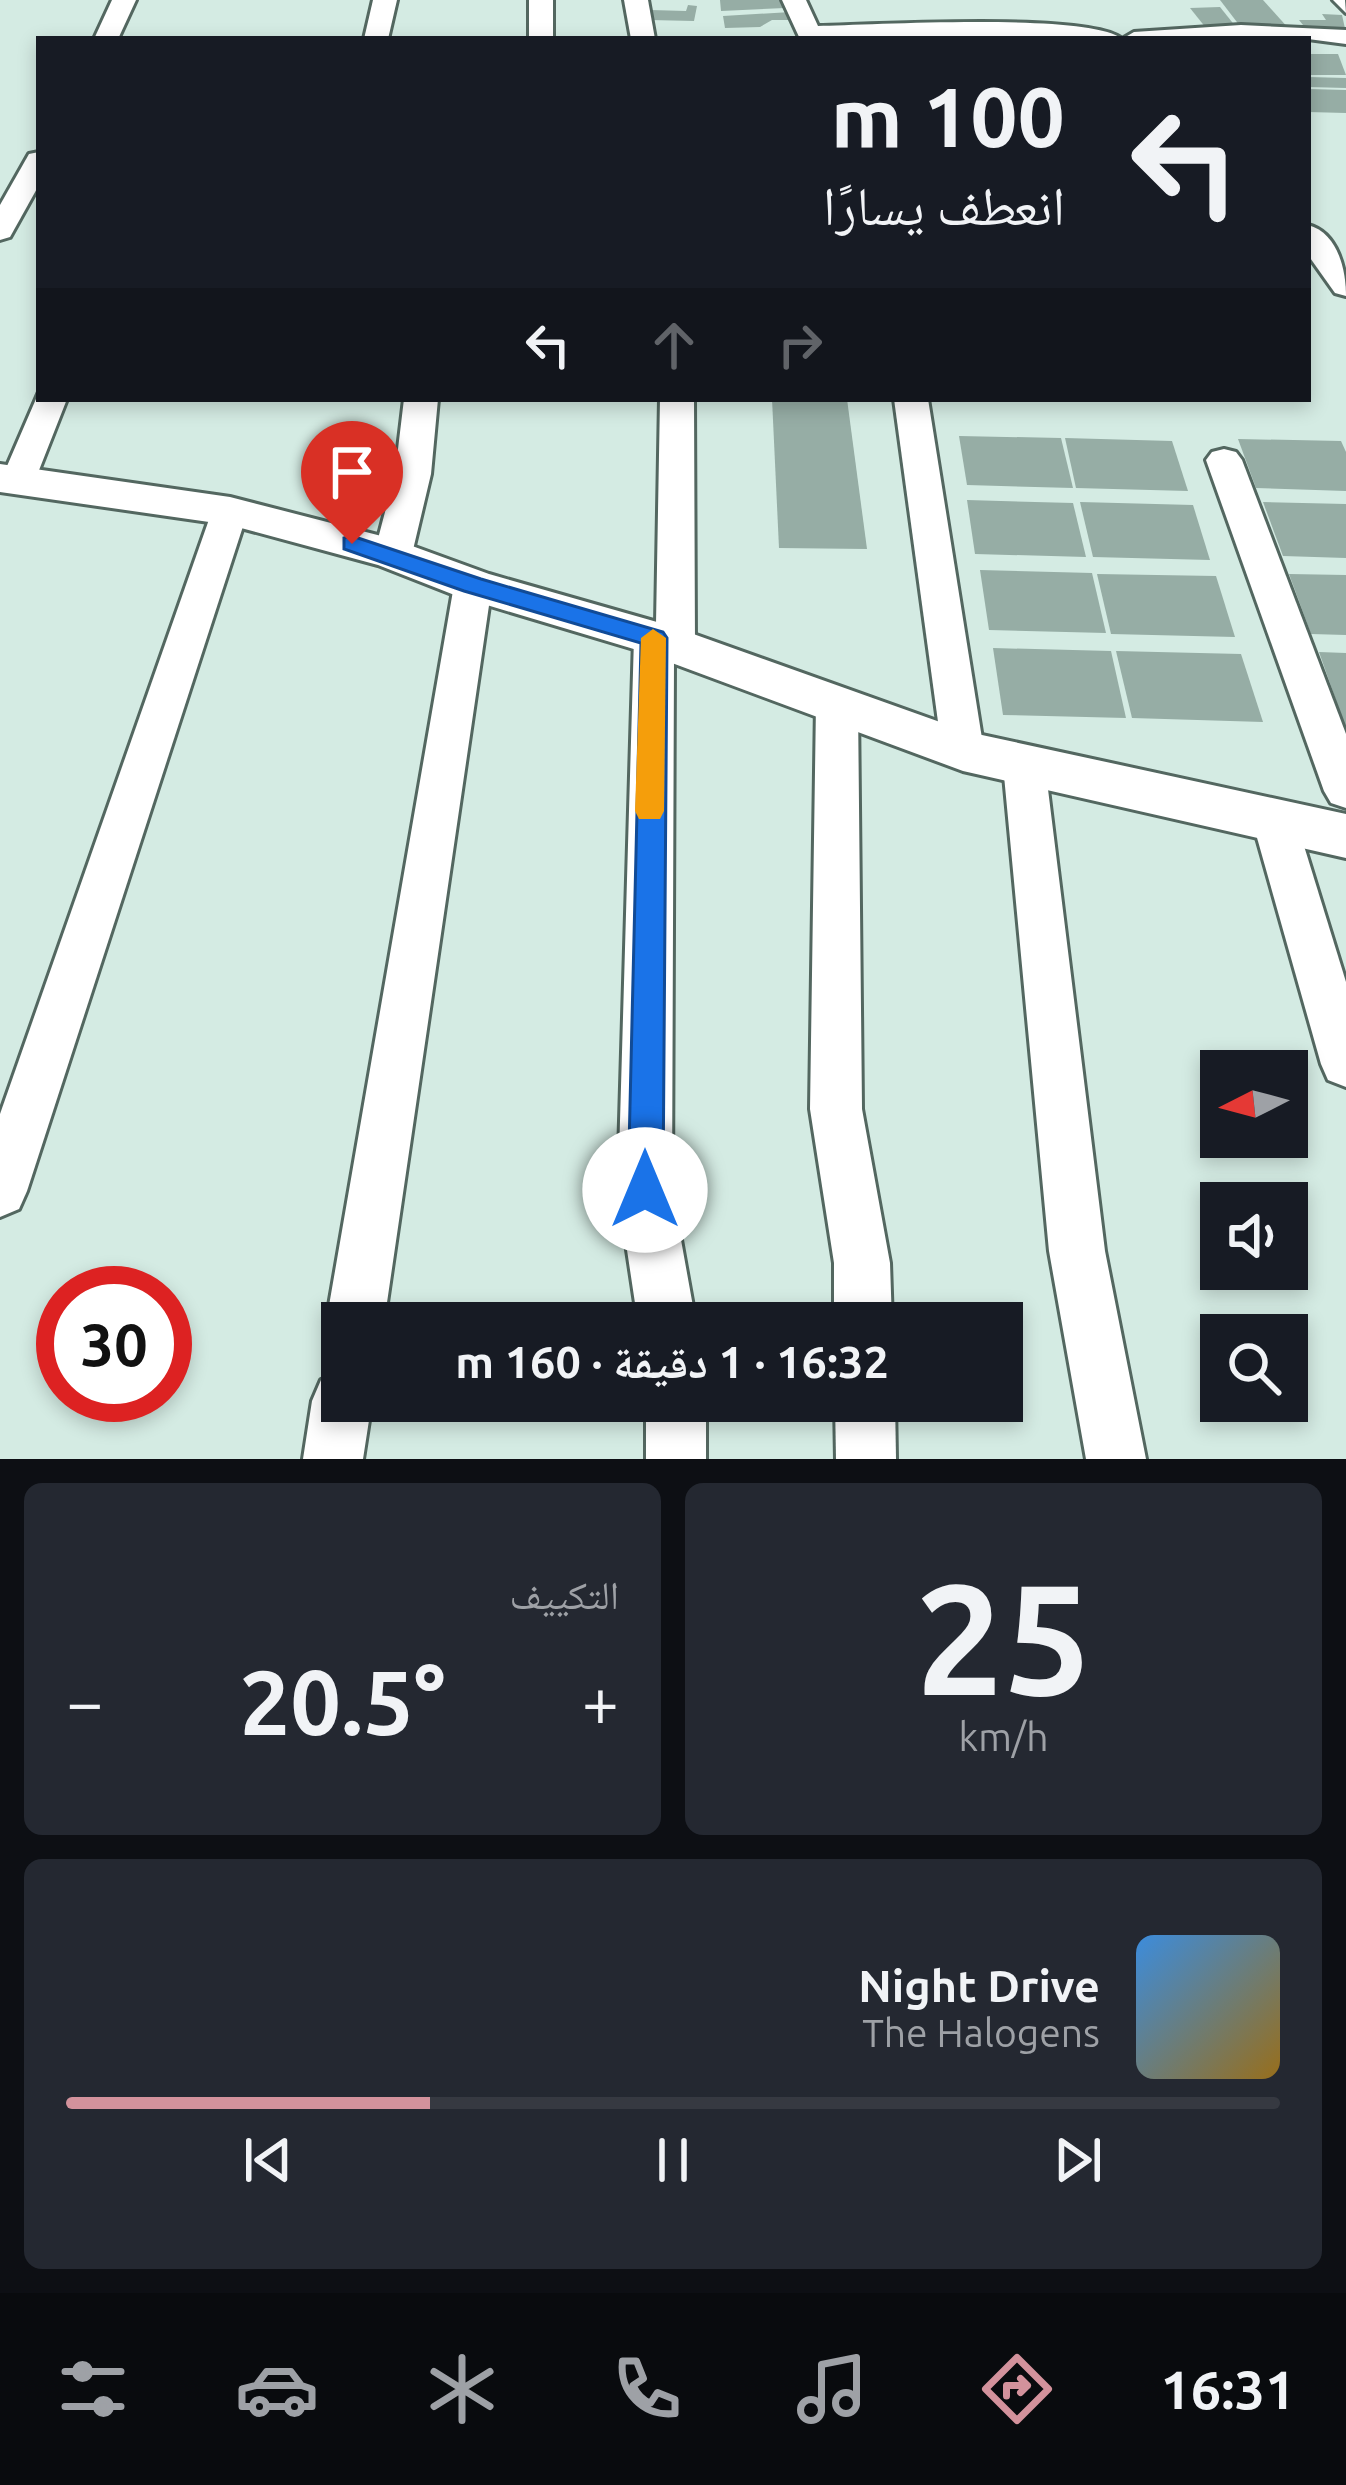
<!DOCTYPE html>
<html lang="ar">
<meta charset="utf-8">
<style>
:root{--surface:#171b24;--page:#242831;--text:#f1f3f6;--muted:#9ea1a6;--line:#363941;--accent:#d3929c}
body{margin:0;font-family:Ubuntu,"Noto Naskh Arabic",sans-serif;background:var(--page);color:var(--text);direction:rtl;height:100vh;display:flex;flex-direction:column;font-size:45px;white-space:nowrap}
*{box-sizing:border-box;margin:0}
p{font-size:39px;color:var(--muted)}
.icon{flex:none;width:66px;height:66px;fill:none;stroke:currentColor;stroke-width:2;stroke-linecap:round;stroke-linejoin:round}
.map{position:relative;height:1459px;overflow:hidden;direction:ltr}
.sheet{display:flex;flex-direction:column;gap:24px;padding:24px;background:#0d0f14;flex:1}
.sheet>*{flex:none}
.banner{position:absolute;left:36px;top:36px;width:1275px;height:366px;border-radius:0px;box-shadow:0 6px 18px #0003;direction:rtl;background:#171b24;color:var(--text);overflow:hidden}
.needle{width:78px;rotate:264deg}
.buttons{position:absolute;left:1200px;top:1050px;display:grid;gap:24px}
.buttons a{display:grid;place-items:center;width:108px;height:108px;border-radius:0px;background:var(--surface);box-shadow:0 6px 18px #0003;font-size:60px}
.speed{position:absolute;left:36px;top:1266px;display:flex;gap:24px;font-size:60px;font-weight:700;text-align:center}
.speed>*{display:grid;place-content:center;width:156px;height:156px;border-radius:50%;background:var(--surface);box-shadow:0 6px 18px #0003;line-height:1}
.speed .limit{border:18px solid #d22;background:#fff;color:#111}
.pin{position:absolute;display:grid;place-items:center;width:102px;height:102px;color:#fff;margin:-123px -51px;border-radius:50% 50% 50% 0;rotate:-45deg;box-shadow:0 0 12px #0007}
.pin .icon{rotate:45deg}
.me{position:absolute;width:132px;margin:-66px;rotate:0deg;stroke-linejoin:round;filter:drop-shadow(0 0 9px #0008)}
.turn{display:flex;align-items:center;gap:42px;height:252px;padding:0 48px;font-size:54px}
.turn .icon{width:156px;height:156px;stroke-width:2.5}
.turn b{display:block;font-size:84px;line-height:102px}
.lanes{display:flex;align-items:center;height:114px;padding:0 48px;background:#0003;justify-content:center;gap:60px;direction:ltr}
.lanes .off{opacity:.35}
.big{font-size:90px;font-weight:700;line-height:1.1}
.sheet .card{flex:1;display:flex;flex-direction:column;justify-content:center;gap:18px;min-width:0;padding:0 42px;border-radius:18px;background:var(--page)}
.sheet .dial{align-items:center;gap:0}
.dial b{font-size:156px;line-height:1}
.song{display:flex;align-items:center;gap:36px}
.cover{width:144px;height:144px;border-radius:18px;background:linear-gradient(135deg,hsl(210 70% 55%),hsl(40 70% 35%))}
.played{height:12px;border-radius:6px;background:linear-gradient(90deg,var(--accent) 30%,var(--line) 30%)}
.keys{display:flex;justify-content:space-around;direction:ltr}
.heat{display:flex;justify-content:space-between;align-items:center;font-size:66px;direction:ltr}
.sheet .tiles{flex:1;display:grid;gap:24px;grid-template-columns:1fr 1fr}
.card:last-child{grid-column:span 2}
.trip{position:absolute;left:321px;top:1302px;width:702px;height:120px;border-radius:0px;background:var(--surface);box-shadow:0 6px 18px #0003;font-weight:700;line-height:120px;text-align:center;direction:rtl}
.dock{display:flex;height:192px;justify-content:space-around;align-items:center;background:#090b0e;color:var(--muted)}
.dock .icon{width:84px;height:84px}
.dock .on{color:var(--accent)}
.dock b{font-size:54px;color:var(--text)}
.map>svg:first-child{display:block}
.building{fill:#96ada5}
.lines{fill:none;stroke-linecap:round;stroke-linejoin:round}
.service-casing{stroke:#536760;stroke-width:6}
.minor-casing{stroke:#536760;stroke-width:6}
.tertiary-casing{stroke:#536760;stroke-width:6}
.service{fill:#fff;fill-rule:evenodd}
.minor{fill:#fff;fill-rule:evenodd}
.tertiary{fill:#fff;fill-rule:evenodd}
.route{fill:#1a73e8;stroke:#114b97;stroke-width:3}
.slow{fill:#f59e0b}
</style>
<div class="map">
<svg width="1346" height="1459" viewBox="0 0 1346 1459">
<rect width="100%" height="100%" fill="#d4ebe3"/>
<!-- building -->
<g class="building">
<path d="M720,0H783L785,8L721,11Z"/>
<path d="M1220,0H1263L1290,30H1243Z"/>
<path d="M688,5L697,6L694,21L650,20L651,10L686,11Z"/>
<path d="M1220,7L1236,27L1206,28L1190,8Z"/>
<path d="M791,12L794,20H772L760,27L725,28L723,16Z"/>
<path d="M1322,14L1342,15L1346,33L1307,30L1299,20H1326Z"/>
<path d="M1308,54H1338L1346,75H1308Z"/>
<path d="M1308,77L1346,78V88L1308,87Z"/>
<path d="M1308,89L1346,90V113L1308,112Z"/>
<path d="M772,399H847L867,549L779,548Z"/>
<path d="M959,436L1061,438L1073,488L967,485Z"/>
<path d="M1065,438L1172,441L1188,491L1076,488Z"/>
<path d="M1238,439L1341,441L1346,452V491L1256,488Z"/>
<path d="M967,500L1073,503L1086,557L975,554Z"/>
<path d="M1080,502L1193,505L1210,560L1093,557Z"/>
<path d="M1263,502L1346,504V558L1283,556Z"/>
<path d="M980,570L1092,573L1106,633L989,630Z"/>
<path d="M1097,574L1216,576L1235,637L1111,634Z"/>
<path d="M1289,574L1346,575V635L1311,634Z"/>
<path d="M993,648L1111,651L1126,718L1003,715Z"/>
<path d="M1116,651L1241,654L1263,722L1132,718Z"/>
<path d="M1319,652L1346,653V726H1345Z"/>
</g>
<g class="lines">
<!-- service casing -->
<g class="service-casing">
<path id="service" d="M1333,0H1345L1346,13Z"/>
</g>
<!-- minor casing -->
<g class="minor-casing">
<g id="minor">
<path d="M112,0H136L118,39H94Z"/>
<path d="M373,0H397L388,39H364Z"/>
<rect x="529" y="0" width="24" height="39"/>
<path d="M624,0H648L655,39H631Z"/>
<path d="M782,0H806L818,26C869,25 1091,12 1122,39L1134,32L1241,25L1346,30V44L1308,39H800Z"/>
<path d="M39,152V185L10,237L0,240V205L29,154Z"/>
<path d="M1308,225C1338,233 1346,270 1346,296L1335,293L1308,255Z"/>
<path d="M39,392V399H67L32,488H6L1,480Z"/>
<path d="M404,399H438L431,474L412,554L406,563L393,567L380,563L374,554L395,474Z"/>
<path d="M660,399H694L695,646L689,656L674,660L672,1190L696,1323H638L618,1190L634,638L640,628L656,624Z"/>
<path d="M894,399H928L984,751L978,763L963,767L948,763L942,751Z"/>
<path d="M1224,449L1236,452L1242,460L1346,734V808L1331,803L1324,791L1206,460L1212,452Z"/>
<path d="M230,499L243,503L248,511L27,1191L19,1209L0,1217V1114L212,511L217,503Z"/>
<path d="M473,572L487,576L492,585L384,1323H342V1346L335,1343L326,1323L454,585L459,576Z"/>
<path d="M837,689L852,693L858,704L862,1109L890,1263L892,1323H834V1263L810,1109L816,704L822,693Z"/>
<path d="M1024,748L1039,753L1045,765L1105,1251L1146,1459H1086L1049,1251L1003,765L1009,753Z"/>
<path d="M1274,802L1290,808L1296,820L1346,982V1087L1328,1080L1321,1064L1252,820L1258,808Z"/>
<path d="M342,1371V1401H372L363,1459H303L312,1401L321,1380Z"/>
<rect x="646" y="1401" width="60" height="58"/>
<path d="M835,1401H895L896,1459H836Z"/>
</g>
</g>
<!-- tertiary casing -->
<g class="tertiary-casing">
<path id="tertiary" d="M0,464L230,497L393,539L489,574L671,626L968,732L1346,814V858L963,771L637,650L457,596L378,565L230,525L0,492Z"/>
</g>
<!-- service -->
<use href="#service" class="service"/>
<!-- minor -->
<use href="#minor" class="minor"/>
<!-- tertiary -->
<use href="#tertiary" class="tertiary"/>
</g>
<!-- route -->
<path class="route" d="M352,536L481,579L663,632L667,638L663,1190L658,1202L645,1207L633,1202L628,1190L641,643L464,591L344,549V538Z"/>
<!-- slow -->
<path class="slow" d="M653,629L666,638L664,811L660,819H639L635,811L641,638Z"/>
</svg>
<div class="buttons">
<a><svg class="needle" viewBox="-14 -14 28 28"><path d="M0-13l5 13h-10z" fill="#e53935"/><path d="M0 13l5-13h-10z" fill="#9ea1a6"/></svg></a>
<a><svg class="icon" aria-label="sound" viewBox="0 0 24 24"><path d="M4 9h4l5-4v14l-5-4H4zM17 9q2 3 0 6"/></svg></a>
<a><svg class="icon" aria-label="search" viewBox="0 0 24 24"><circle cx="10" cy="10" r="6"/><path d="M15 15l6 6"/></svg></a>
</div>
<div class="speed"><div class="limit">30</div></div>
<div class="pin" style="left:352px;top:544px;background:#d93025"><svg class="icon" aria-label="arrive" viewBox="0 0 24 24"><path d="M6 21V4h12l-3 4 3 4H6"/></svg></div>
<svg class="me" style="left:645px;top:1190px" viewBox="-20 -20 40 40"><circle r="19" fill="#fff"/><path d="M0-13L10 11 0 6-10 11z" fill="#1a73e8"/></svg>
<div class="trip">16:32 · 1 دقيقة · 160 m</div>
<div class="banner">
<div class="turn"><svg class="icon" aria-label="left" viewBox="0 0 24 24"><path d="M17 20v-9H6M10 6l-5 5 5 5"/></svg><div><b>100 m</b>انعطف يسارًا</div></div>
<div class="lanes"><svg class="icon" aria-label="left" viewBox="0 0 24 24"><path d="M17 20v-9H6M10 6l-5 5 5 5"/></svg><svg class="icon off" aria-label="ahead" viewBox="0 0 24 24"><path d="M12 20V5M6 11l6-6 6 6"/></svg><svg class="icon off" aria-label="right" viewBox="0 0 24 24"><path d="M7 20v-9h11M14 6l5 5-5 5"/></svg></div>
</div>
</div>
<section class="sheet">
<div class="tiles">
<div class="card dial"><b>25</b><p>km/h</p></div>
<div class="card"><p>التكييف</p>
<div class="heat"><a>−</a><b class="big">20.5°</b><a>+</a></div>
</div>
<div class="card">
<div class="song"><i class="cover"></i><div><b>Night Drive</b><p>The Halogens</p></div></div>
<div class="played"></div>
<div class="keys"><svg class="icon" aria-label="previous" viewBox="0 0 24 24"><path d="M18 5L8 12l10 7zM5 5v14"/></svg><svg class="icon" aria-label="pause" viewBox="0 0 24 24"><path d="M8 5v14M16 5v14"/></svg><svg class="icon" aria-label="next" viewBox="0 0 24 24"><path d="M6 5l10 7-10 7zM19 5v14"/></svg></div>
</div>
</div>
</section>
<nav class="dock">
<b>16:31</b>
<svg class="icon on" aria-label="directions" viewBox="0 0 24 24"><path d="M12 3l9 9-9 9-9-9zM9 14v-3h6M13 9l2 2-2 2"/></svg>
<svg class="icon" aria-label="music" viewBox="0 0 24 24"><path d="M9 18V5l10-2v13"/><circle cx="6" cy="18" r="3"/><circle cx="16" cy="16" r="3"/></svg>
<svg class="icon" aria-label="phone" viewBox="0 0 24 24"><path d="M5 4h4l2 5-3 2q2 4 5 5l2-3 5 2v4C11 20 4 13 5 4z"/></svg>
<svg class="icon" aria-label="climate" viewBox="0 0 24 24"><path d="M12 3v18M4 7l16 10M4 17L20 7"/></svg>
<svg class="icon" aria-label="car" viewBox="0 0 24 24"><path d="M5 17H2v-5l4-1 3-4h7l3 4 3 1v5h-3M9 17h6M6 11h13"/><circle cx="7" cy="17" r="2"/><circle cx="17" cy="17" r="2"/></svg>
<svg class="icon" aria-label="filters" viewBox="0 0 24 24"><path d="M4 7h16M4 17h16"/><circle cx="9" cy="7" r="2"/><circle cx="15" cy="17" r="2"/></svg>
</nav>
